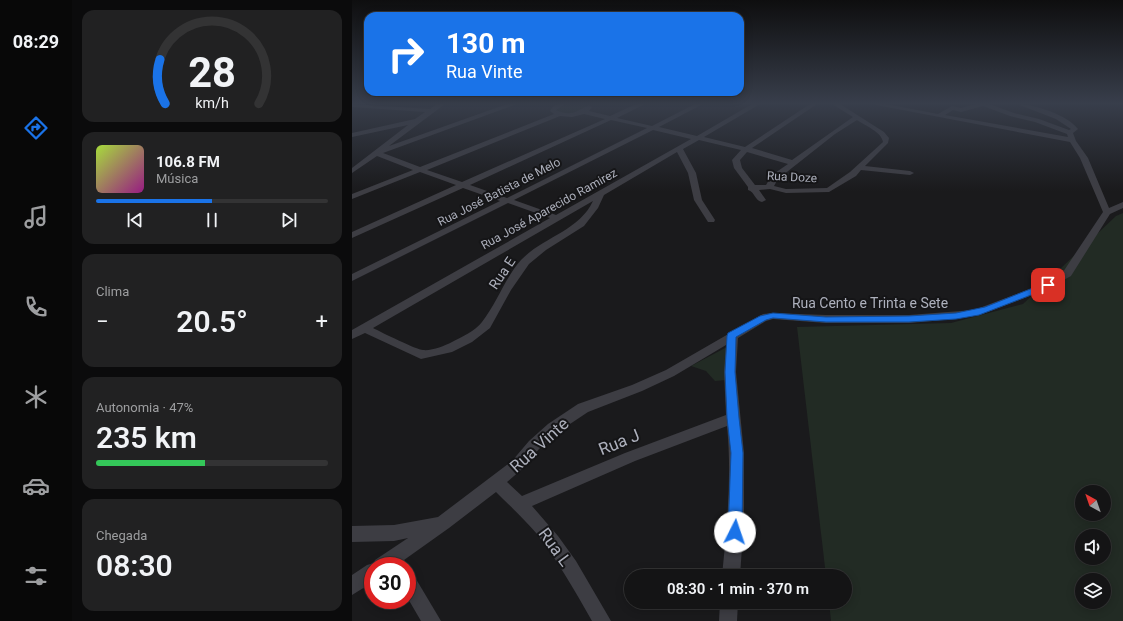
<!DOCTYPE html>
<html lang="pt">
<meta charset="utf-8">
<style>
:root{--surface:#141415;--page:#212122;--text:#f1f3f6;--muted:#9d9ea0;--line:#333334;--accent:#1a73e8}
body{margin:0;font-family:Roboto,sans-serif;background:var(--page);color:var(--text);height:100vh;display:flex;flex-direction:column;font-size:15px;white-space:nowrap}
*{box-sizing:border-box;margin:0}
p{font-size:13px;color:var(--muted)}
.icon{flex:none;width:22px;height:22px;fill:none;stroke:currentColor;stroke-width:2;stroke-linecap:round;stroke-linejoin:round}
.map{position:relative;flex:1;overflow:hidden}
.details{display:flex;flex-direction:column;gap:10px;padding:10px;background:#0b0b0c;width:280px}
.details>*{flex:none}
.top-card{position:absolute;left:12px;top:12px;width:380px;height:84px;border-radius:12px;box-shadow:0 2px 10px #0003,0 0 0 1px var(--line);background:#1a73e8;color:#fff;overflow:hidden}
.needle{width:26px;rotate:320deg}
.controls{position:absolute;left:723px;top:485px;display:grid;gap:8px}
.controls a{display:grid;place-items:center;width:36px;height:36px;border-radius:50%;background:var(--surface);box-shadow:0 2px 10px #0003,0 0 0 1px var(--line);font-size:20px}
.speed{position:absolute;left:12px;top:557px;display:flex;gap:8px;font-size:20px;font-weight:700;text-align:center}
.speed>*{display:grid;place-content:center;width:52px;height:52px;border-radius:50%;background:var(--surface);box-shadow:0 2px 10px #0003,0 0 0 1px var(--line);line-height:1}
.speed .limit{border:6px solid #d22;background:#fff;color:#111}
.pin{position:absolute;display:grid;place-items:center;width:34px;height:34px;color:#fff;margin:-17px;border-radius:8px;box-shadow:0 2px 6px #0006}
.me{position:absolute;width:44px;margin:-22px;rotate:4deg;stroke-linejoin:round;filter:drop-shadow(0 0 3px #0008)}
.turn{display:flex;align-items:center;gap:14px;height:84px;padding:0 16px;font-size:18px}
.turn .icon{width:52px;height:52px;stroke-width:2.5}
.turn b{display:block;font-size:28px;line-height:34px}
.big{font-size:30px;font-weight:600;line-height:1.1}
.details .widget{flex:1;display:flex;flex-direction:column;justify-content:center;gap:6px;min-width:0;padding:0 14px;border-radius:12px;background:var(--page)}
.details .dial{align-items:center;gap:0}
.dial svg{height:104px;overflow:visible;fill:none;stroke:var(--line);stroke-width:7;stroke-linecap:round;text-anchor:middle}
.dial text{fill:var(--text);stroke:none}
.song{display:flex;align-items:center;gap:12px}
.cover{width:48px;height:48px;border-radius:6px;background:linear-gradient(135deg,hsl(80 70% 55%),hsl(310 70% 35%))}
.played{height:4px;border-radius:2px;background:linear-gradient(90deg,var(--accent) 50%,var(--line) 50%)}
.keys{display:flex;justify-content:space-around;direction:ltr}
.heat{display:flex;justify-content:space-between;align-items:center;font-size:22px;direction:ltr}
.charge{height:6px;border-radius:3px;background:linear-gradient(90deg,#34c759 47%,var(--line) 0)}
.trip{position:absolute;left:272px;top:569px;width:228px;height:40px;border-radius:20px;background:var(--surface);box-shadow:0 2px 10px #0003,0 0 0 1px var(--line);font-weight:600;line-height:40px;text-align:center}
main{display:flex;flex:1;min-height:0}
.tabs{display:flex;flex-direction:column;width:72px;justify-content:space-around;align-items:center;background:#080808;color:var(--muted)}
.tabs .icon{width:28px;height:28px}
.tabs .on{color:var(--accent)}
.tabs b{font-size:18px;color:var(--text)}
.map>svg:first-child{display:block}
.green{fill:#222b24;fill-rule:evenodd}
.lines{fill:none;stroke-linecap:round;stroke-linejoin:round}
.minor{fill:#3d3d43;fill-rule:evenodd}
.route{fill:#1a73e8;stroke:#114b97}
.labels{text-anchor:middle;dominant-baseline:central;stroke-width:4;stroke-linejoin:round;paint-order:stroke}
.far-street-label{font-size:12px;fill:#adb0bc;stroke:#151517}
.street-label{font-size:14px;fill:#adb0bc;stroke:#151517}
.near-street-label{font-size:17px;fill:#adb0bc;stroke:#151517}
</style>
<main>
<nav class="tabs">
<b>08:29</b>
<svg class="icon on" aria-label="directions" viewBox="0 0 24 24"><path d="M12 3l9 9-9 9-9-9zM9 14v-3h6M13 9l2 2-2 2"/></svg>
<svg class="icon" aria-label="music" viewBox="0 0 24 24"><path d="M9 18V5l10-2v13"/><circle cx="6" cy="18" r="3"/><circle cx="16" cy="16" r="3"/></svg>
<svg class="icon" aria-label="phone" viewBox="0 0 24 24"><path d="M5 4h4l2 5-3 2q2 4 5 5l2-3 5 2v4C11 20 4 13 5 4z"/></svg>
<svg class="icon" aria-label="climate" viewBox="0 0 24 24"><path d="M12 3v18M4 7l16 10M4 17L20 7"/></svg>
<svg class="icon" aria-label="car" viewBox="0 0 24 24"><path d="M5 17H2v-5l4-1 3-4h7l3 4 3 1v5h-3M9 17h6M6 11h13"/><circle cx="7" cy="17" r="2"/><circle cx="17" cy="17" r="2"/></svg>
<svg class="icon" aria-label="filters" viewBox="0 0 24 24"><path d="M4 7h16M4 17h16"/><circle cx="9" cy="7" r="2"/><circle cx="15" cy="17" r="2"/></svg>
</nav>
<section class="details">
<div class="widget dial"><svg viewBox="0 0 100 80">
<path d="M14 69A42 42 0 1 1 86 69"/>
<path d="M14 69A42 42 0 0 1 10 35" stroke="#1a73e8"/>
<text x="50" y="56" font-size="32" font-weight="700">28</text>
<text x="50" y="72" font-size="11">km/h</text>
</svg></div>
<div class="widget">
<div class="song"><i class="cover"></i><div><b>106.8 FM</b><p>Música</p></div></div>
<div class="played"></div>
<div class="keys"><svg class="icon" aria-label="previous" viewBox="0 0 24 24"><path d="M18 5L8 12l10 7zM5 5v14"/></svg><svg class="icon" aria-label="pause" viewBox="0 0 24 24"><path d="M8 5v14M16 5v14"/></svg><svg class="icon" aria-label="next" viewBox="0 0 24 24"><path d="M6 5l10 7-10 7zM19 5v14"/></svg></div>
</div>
<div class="widget"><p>Clima</p>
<div class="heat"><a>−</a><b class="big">20.5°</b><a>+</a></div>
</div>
<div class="widget"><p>Autonomia · 47%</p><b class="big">235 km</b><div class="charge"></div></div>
<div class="widget"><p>Chegada</p><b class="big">08:30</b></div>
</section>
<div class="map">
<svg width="771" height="621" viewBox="0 0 771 621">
<rect width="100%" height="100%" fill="#1a1a1c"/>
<!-- green -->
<g class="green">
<path d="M211,104H232L236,108L217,114L207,113L202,108Z"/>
<path d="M771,213V621H479L477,602H493V576H474L445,327L599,323L671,304L764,216ZM730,492H752V514H730ZM730,536H752V558H730ZM730,580H752V602H730Z"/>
<path d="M375,347L374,380L363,381L354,371L339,366Z"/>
</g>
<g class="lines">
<!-- minor -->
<g class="minor">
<path d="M0,104L78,109L85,104H93L37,146L155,104H165L31,153L68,167L202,114L198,111C202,104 205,104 213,104L204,110C219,117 225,111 237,105L240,107L237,111L258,116L284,104H293L265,118L300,126L343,104H351L307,127L345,136L400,104H408L352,137L393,147L458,104H465L400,148L440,160L501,117L480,104H488L532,132L537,138L536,143L513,166L558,171L562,173L558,175L509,170L504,176L477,192L434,193L418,189L407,190L414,200L410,202C403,201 403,192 396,190V187L382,168L380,160L389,150L347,140L331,149L344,173L350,200L363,220L362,222H356L342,200L336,173L325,152L252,195L246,208L232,226L194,250L177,264L159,290L138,328L120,342L100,352L69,359L13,333L0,339V330L198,218L156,203L0,281V274L148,201L111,188L0,238V232L104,185L68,172L0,199V194L61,170L25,156L0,173V168L56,125L0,137V133L63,119L73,112L0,107ZM232,114L253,119L110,182L75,170L208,116L220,117ZM259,120L295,128L155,198L118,185ZM505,120C512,125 530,132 531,142L498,172L475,188L434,189L422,186L426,179L483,134ZM301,130L339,139L204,215L162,200ZM395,152L436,164L420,175L414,185H403L390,168L388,160ZM241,201C227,231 191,237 169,260C153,278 145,303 130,322C123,331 110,337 100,342C92,346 80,351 71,350C65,350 29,332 21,328Z"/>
<path d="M519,104H534L586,114L600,106L609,108L623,104H637L662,113L687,119L717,130L719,129L704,119L665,104C682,104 716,115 726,129L721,133L724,141L736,158L757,208L771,202V208L758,214L719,276L691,291L628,315L604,319L557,323H474L421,319L414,321L386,338L384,372L392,453V518L388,576H370C375,526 380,476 375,426L283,461L180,506L206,536L224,561L259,621H240C223,591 206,561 185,534C172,519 158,506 144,492L97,528L52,560L55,566H21V582L0,595V575L15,565L22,563L23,560L56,538L42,541L0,542V526L42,525L86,517L160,461L177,441L196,424L226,404L280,385L314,370L411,314L421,313L474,315H557L622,310L683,287L711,272L751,212L728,158L718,142ZM631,106L658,116L683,122L715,134L716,137L593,115L601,110L609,112ZM374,345L372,372L374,415L273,453L170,496L155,482L170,469L187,449L206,432L236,412L290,391L322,376Z"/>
<path d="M55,571L61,574L89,621H69L55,597Z"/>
<path d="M368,602H386L385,621H367Z"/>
</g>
</g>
<!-- sky -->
<linearGradient id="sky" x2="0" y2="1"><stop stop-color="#0e0e0f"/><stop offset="0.54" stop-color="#383e4b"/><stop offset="1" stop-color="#383e4b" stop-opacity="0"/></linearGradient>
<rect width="771" height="191" fill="url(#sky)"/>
<!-- route -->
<path class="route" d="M696,282L700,283L701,285L700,287L627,315L604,319L557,322H474L421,318L414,320L384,337L383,372L387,418L391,453L390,532L388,537L383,539L378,537L376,532L379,453L375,418L373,372L375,336L376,333L408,316L421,313L474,317L557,316L604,313L633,307Z"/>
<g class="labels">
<!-- far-street labels -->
<g class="far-street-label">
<text transform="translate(440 177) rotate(3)">Rua Doze</text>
<text transform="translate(147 192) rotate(-27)">Rua José Batista de Melo</text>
<text transform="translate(197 209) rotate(-29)">Rua José Aparecido Ramirez</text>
</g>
<!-- street labels -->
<g class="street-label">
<text transform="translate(150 273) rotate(-56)">Rua E</text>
<text x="518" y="303">Rua Cento e Trinta e Sete</text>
</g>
<!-- near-street labels -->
<g class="near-street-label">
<text transform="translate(267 442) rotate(-22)">Rua J</text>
<text transform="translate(187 445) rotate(-42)">Rua Vinte</text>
<text transform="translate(203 547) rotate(54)">Rua L</text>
</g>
</g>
</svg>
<div class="controls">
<a><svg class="needle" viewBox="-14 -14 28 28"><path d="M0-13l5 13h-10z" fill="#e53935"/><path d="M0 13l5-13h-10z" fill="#9d9ea0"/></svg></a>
<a><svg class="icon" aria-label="sound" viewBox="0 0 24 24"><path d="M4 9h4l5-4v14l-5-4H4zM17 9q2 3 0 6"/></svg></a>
<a><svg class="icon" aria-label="layers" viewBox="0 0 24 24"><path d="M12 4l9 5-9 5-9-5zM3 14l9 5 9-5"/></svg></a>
</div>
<div class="speed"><div class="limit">30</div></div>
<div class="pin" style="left:696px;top:285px;background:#d93025"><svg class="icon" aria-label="arrive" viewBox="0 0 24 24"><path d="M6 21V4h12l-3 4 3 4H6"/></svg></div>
<svg class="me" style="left:383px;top:532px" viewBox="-20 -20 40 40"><circle r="19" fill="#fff"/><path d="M0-13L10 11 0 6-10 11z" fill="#1a73e8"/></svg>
<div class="trip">08:30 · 1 min · 370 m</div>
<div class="top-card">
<div class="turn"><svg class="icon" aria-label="right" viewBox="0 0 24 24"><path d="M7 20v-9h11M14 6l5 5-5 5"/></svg><div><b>130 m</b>Rua Vinte</div></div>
</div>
</div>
</main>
